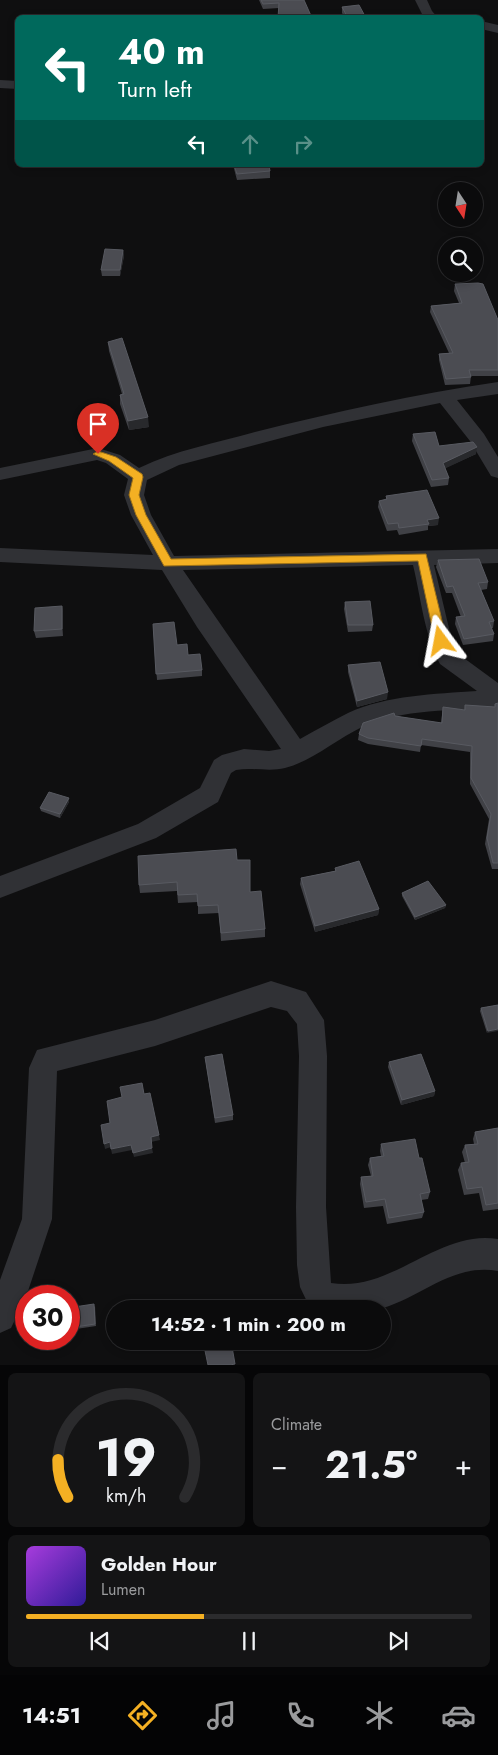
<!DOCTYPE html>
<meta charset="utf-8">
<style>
:root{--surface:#0b0b0c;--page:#141415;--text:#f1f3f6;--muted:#9a9b9d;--line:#2b2b2d;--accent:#f4b023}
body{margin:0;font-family:Jost,sans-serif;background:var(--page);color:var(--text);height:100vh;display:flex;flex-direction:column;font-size:19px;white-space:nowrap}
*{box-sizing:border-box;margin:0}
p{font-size:16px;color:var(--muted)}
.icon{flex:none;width:28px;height:28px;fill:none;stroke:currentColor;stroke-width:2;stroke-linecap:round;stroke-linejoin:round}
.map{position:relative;height:1365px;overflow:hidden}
.drawer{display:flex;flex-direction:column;gap:8px;padding:8px;background:#060607;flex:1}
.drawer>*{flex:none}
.banner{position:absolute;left:15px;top:15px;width:469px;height:152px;border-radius:8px;box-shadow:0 2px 8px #0003,0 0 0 1px var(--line);background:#00695c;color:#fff;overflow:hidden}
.needle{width:32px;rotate:168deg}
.tools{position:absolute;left:438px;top:182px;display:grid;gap:10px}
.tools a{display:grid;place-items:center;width:45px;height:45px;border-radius:50%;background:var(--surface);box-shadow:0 2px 8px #0003,0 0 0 1px var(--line);font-size:25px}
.speed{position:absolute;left:15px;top:1285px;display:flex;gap:10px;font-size:25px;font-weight:700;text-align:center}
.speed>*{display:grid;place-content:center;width:65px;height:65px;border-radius:50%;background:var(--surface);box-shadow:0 2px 8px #0003,0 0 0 1px var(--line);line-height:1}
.speed .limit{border:8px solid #d22;background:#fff;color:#111}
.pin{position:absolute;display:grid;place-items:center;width:42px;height:42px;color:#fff;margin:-51px -21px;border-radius:50% 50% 50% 0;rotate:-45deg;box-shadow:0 0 5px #0007}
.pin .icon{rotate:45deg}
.me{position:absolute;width:55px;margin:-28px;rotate:347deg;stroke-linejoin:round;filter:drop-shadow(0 0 4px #0008)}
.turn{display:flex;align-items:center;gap:18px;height:105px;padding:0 20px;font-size:22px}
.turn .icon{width:65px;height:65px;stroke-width:2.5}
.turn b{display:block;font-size:35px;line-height:42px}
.lanes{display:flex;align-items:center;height:48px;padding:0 20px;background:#0003;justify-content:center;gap:25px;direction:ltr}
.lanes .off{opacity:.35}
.big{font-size:38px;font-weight:700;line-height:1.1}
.drawer .widget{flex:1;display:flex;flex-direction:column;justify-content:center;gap:8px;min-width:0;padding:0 18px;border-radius:8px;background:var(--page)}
.drawer .dial{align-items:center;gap:0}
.dial svg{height:130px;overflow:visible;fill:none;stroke:var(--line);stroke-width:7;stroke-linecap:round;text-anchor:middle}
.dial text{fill:var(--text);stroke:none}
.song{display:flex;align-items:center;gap:15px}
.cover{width:60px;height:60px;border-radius:8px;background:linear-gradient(135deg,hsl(280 70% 55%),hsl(250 70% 35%))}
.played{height:5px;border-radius:2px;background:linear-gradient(90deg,var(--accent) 40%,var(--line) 40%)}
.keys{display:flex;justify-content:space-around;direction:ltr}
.heat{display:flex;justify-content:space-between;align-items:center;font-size:28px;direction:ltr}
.drawer .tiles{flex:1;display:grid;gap:8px;grid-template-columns:1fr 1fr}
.widget:last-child{grid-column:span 2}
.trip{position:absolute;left:106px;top:1300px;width:285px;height:50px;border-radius:25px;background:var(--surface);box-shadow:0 2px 8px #0003,0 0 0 1px var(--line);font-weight:700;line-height:50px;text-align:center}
.tabs{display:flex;height:80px;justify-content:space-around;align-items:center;background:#040405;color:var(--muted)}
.tabs .icon{width:35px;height:35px}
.tabs .current{color:var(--accent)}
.tabs b{font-size:22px;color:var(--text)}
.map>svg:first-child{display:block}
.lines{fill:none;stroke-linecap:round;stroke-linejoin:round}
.minor{fill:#303135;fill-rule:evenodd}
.wall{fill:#404146}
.shaded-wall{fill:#28292c}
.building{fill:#4b4c52;stroke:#585a61}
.route{fill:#f4b023;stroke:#9f7217}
</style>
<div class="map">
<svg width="498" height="1365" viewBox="0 0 498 1365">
<rect width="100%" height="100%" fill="#0f0f10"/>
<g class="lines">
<!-- minor -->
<g class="minor">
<path d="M415,0H427L432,11L438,18H424Z"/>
<path d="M481,21L498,25V33L481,29Z"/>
<path d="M0,80L18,81V89L0,88Z"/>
<path d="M498,382V394L457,400L484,434L498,457V478L491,476L470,441L440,403L323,427L179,465L147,480L144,495L151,515L174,556L498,549V563L434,565L452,641L457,653L498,683V708C456,710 401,709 362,727C337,739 312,761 285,768C269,772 252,767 236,770L231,773L218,802L156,838L0,898V876L138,824L200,788L214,760L222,755L244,749L269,751L281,749L197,627L162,570L0,562V548L153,555L131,515L124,495L128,479L106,463L97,460L0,480V468L98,448L120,455L139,468C176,450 216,443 255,432C335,412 416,394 498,382ZM413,565C421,598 424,634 440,664L477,691C435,694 387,695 348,713C332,721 316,730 300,739L183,570Z"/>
<path d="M271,981L306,992L324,1020L327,1056L326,1207L331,1283C392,1293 438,1229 498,1239V1271C453,1263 423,1296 383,1308C371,1312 324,1310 310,1308L300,1287L297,1265L296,1207L299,1056L297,1024L287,1011L271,1007L155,1046L57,1071L52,1219L26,1297L11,1328L0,1333V1280L22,1219L29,1068L37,1050L155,1020Z"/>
</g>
</g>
<!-- wall -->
<g class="wall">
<path d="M259,0H304L279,8L263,9Z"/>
<path d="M342,7L366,18H345L342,13Z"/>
<path d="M233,165H269L270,171V178L237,180Z"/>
<path d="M123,250L124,256L120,276H102L101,270Z"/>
<path d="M455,284L498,320V376H471L470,384L445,385L439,360V354L449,353L430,312L431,306L459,303L454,291Z"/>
<path d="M108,342L149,427L129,430L120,404V395L122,394L109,351Z"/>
<path d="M413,434L439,446L476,454L445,468L449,478L448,485L431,487L412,441Z"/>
<path d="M386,496L438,525L428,526V530L399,535L397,530L387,531L378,507L379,501L386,500Z"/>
<path d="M438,560L488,582L487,589L481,590L494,621L493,628H491L494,634L493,641L463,645L455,624L456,617H461L452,593H446L436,567Z"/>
<path d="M345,602L373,625L372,631L348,632L344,609Z"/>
<path d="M62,606L63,613V636L36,638L34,631Z"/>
<path d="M153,624L188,655L202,670V676L157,680Z"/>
<path d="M348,665L387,699L357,707L348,672Z"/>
<path d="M498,703V869H492L485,844L489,819L470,784V752L421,745L420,752L368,744L358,740L359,734L395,716L441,723L443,707L464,710L465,705L495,707V704Z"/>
<path d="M69,798V802L60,818L41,811L40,808Z"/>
<path d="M237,860L265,929V937L221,941L219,913L198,914V902L178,903L177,891L140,893L139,885Z"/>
<path d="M335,868L379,909L378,915L315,932L300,884L301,878L335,871Z"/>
<path d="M402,893L446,905L445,908L415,920L402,896Z"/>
<path d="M498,1005L487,1033L480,1011L481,1008Z"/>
<path d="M205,1057L233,1115V1120L215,1123Z"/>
<path d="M389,1062L435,1091L434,1096L401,1105L388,1067Z"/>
<path d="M498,1128V1209L483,1211L479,1193L464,1195L458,1170L461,1163H465L462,1152L465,1145L474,1144L473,1139L475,1132Z"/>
<path d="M381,1144L419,1158L430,1192L428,1199L421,1200L424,1212L422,1218L387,1224L383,1206L364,1208L360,1184L361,1177L371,1176L368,1165L370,1158L381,1156L380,1151Z"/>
<path d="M95,1306L96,1326L76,1329L75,1327Z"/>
</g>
<!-- shaded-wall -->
<g class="shaded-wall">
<path d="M123,250L124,256L120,276V270Z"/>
<path d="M148,417L149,427L129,430L128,421Z"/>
<path d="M477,447L476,454L442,470L443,463Z"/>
<path d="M439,518L438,525L428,526L429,524L427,520Z"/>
<path d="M62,606L63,613V636L62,629Z"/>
<path d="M388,692L387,699L357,707V701Z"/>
<path d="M69,798V802L60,818V814Z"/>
<path d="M446,905L445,908L415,920V917Z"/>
<path d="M379,909L378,915L315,932V926Z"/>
<path d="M498,1029V1031L487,1033L488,1031Z"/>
<path d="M435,1091L434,1096L401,1105L402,1100Z"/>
<path d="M159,1135L160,1140L151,1142V1137Z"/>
<path d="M110,1142L111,1147L105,1149L104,1144Z"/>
<path d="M131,1145L132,1150L112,1154L111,1149Z"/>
<path d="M152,1148L153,1153L134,1157L133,1153Z"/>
</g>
<!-- building -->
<g class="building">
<path d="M261,0H304L312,18H278L279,3L263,4Z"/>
<path d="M359,5L366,18H348L342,7Z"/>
<path d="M234,165H269L270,171L237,174Z"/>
<path d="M105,249L123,250L120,270H101Z"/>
<path d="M478,283L483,284L498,320V370H469L471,377L446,379L439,354L453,353L431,306L462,303L455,284Z"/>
<path d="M122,338L148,417L128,421L120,395L124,394L108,342Z"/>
<path d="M435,432L439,446L473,442L477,447L443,463L449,478L432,480L413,434Z"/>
<path d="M427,490L439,518L427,520L429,524L399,528L398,523L388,524L379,501L387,499L386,496Z"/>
<path d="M479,559L488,582L478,583L494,621L489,622L494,634L464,639L456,617L465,616L453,586L447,587L438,560Z"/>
<path d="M370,601L373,625H348L345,602Z"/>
<path d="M62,606V629L34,631L35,608Z"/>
<path d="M174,622L177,645L187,644L188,655L200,654L202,670L156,674L153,624Z"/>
<path d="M380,662L388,692L357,701L348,665Z"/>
<path d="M498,703V863H493L487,838L491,814L471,778L472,746L422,739L421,746L368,738L359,734L363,723L394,713L395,716L442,723L443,707L465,710V705L495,707V704Z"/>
<path d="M49,792L69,798L60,814L40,808Z"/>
<path d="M236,849L237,860H250V892L261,891L265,929L221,933L218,905L198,906L197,894L178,895L177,882L139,885L138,856Z"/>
<path d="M359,861L379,909L315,926L301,878L336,871L335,868Z"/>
<path d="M428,881L446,905L415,917L402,893Z"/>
<path d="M498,1005V1029L488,1031L481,1008Z"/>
<path d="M222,1054L233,1115L215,1118L205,1057Z"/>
<path d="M421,1054L435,1091L402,1100L389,1062Z"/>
<path d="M142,1083L144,1094L150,1093L159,1135L151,1137L152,1148L133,1153L131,1145L111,1149L110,1142L104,1144L101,1125L110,1123L107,1101L122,1097L120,1087Z"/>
<path d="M498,1128V1203L486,1205L482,1187L467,1189L461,1163L469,1162L465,1145L478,1144L475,1132Z"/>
<path d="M415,1139L419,1158H422L430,1192L420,1194L424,1212L389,1218L385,1199L366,1202L361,1177L373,1176L370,1158L384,1156L381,1144Z"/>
<path d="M94,1304L95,1324L75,1327L74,1307Z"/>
<path d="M203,1341H231L235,1364L230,1365H208Z"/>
</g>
<!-- route -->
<path class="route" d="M98,451L116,457L142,474L143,477L139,495L146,515L171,559L426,554L447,641L441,645L435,641L418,561L164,566L136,515L129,495L133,478L109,461L93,454Z"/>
</svg>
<div class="tools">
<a><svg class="needle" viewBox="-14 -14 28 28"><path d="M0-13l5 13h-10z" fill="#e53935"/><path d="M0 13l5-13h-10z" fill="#9a9b9d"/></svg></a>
<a><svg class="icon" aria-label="search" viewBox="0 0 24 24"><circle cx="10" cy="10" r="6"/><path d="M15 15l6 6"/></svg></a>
</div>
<div class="speed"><div class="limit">30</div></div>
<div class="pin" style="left:98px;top:454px;background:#d93025"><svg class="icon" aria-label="arrive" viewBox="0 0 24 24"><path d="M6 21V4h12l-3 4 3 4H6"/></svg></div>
<svg class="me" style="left:441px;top:641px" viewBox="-20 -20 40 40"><path d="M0-17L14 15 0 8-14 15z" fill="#f4b023" stroke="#fff" stroke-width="4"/></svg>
<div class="trip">14:52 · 1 min · 200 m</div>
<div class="banner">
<div class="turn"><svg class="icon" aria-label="left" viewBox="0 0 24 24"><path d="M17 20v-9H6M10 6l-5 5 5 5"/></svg><div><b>40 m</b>Turn left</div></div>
<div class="lanes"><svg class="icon" aria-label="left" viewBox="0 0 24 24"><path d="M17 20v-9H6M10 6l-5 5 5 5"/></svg><svg class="icon off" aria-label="ahead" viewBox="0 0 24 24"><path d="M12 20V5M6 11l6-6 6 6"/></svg><svg class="icon off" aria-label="right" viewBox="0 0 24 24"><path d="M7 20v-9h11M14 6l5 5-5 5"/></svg></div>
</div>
</div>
<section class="drawer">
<div class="tiles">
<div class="widget dial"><svg viewBox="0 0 100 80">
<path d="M14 69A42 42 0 1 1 86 69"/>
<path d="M14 69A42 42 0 0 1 8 46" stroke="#f4b023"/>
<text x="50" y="56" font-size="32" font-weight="700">19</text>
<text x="50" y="72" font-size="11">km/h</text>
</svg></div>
<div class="widget"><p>Climate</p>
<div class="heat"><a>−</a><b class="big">21.5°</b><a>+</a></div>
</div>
<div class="widget">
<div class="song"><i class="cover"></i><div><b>Golden Hour</b><p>Lumen</p></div></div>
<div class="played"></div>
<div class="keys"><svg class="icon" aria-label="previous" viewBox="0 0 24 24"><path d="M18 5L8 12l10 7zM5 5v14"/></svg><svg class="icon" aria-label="pause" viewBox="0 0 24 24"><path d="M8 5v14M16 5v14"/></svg><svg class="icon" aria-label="next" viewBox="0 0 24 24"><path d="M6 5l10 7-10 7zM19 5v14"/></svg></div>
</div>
</div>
</section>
<nav class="tabs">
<b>14:51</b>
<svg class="icon current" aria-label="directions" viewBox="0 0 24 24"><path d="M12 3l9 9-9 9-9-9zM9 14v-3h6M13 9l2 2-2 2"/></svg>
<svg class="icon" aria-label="music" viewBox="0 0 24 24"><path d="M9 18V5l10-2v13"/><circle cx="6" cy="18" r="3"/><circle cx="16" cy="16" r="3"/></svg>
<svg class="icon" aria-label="phone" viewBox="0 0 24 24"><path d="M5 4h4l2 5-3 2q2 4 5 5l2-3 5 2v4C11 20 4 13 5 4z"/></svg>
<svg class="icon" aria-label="climate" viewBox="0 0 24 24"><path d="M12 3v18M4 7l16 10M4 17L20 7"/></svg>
<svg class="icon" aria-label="car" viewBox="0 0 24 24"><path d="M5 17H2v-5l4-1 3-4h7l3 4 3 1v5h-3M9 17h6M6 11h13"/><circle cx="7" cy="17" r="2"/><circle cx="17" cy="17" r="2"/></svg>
</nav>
